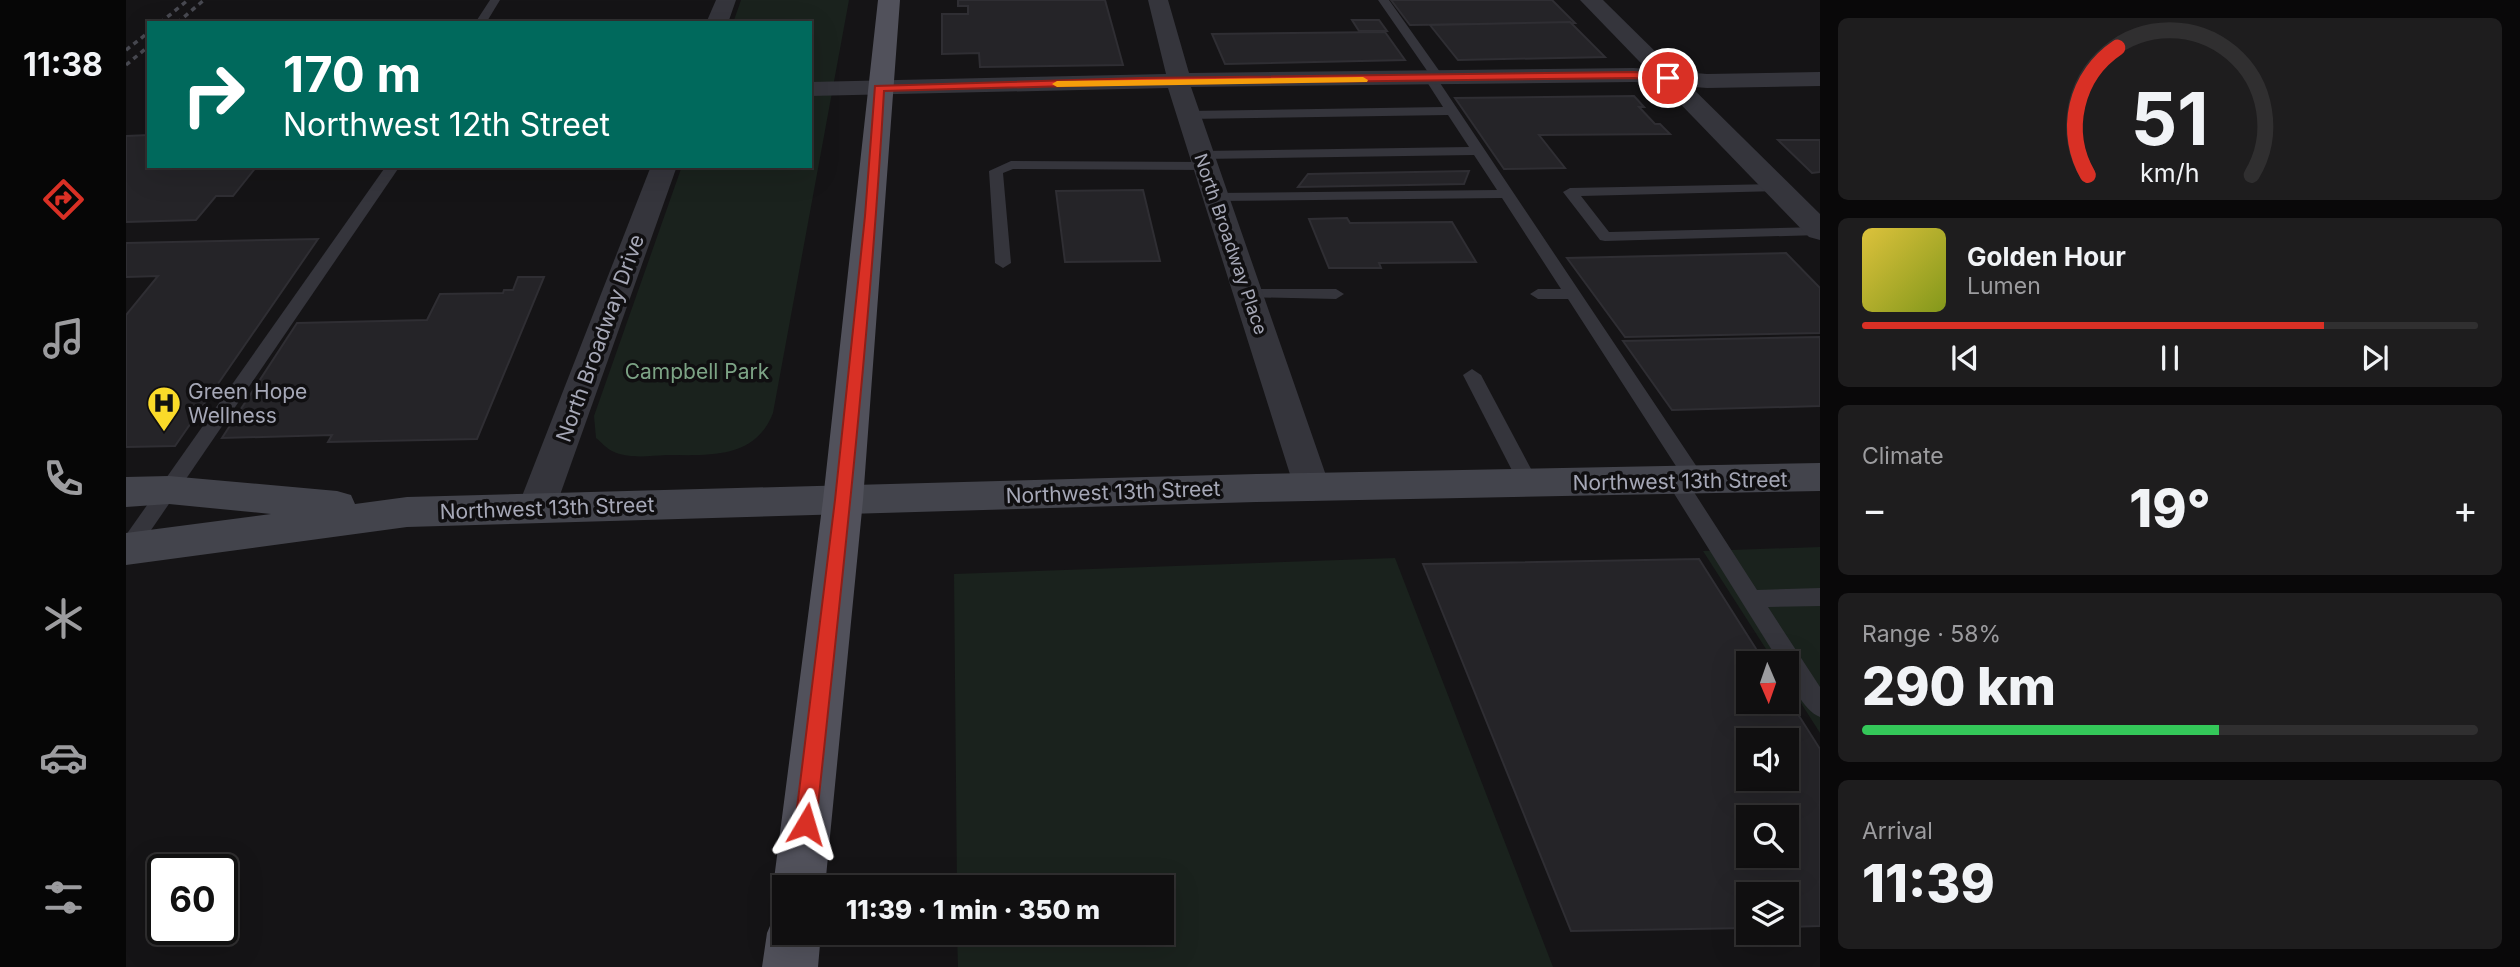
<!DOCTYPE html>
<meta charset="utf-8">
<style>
:root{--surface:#100f10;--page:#1e1d1e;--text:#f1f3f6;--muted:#9c9c9f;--line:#302f30;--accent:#d93025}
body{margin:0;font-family:Inter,sans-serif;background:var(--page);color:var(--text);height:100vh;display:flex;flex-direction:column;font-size:26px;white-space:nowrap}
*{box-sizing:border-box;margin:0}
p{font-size:23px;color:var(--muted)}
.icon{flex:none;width:38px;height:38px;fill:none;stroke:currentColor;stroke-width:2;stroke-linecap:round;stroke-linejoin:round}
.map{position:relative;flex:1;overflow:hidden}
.drawer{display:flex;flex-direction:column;gap:18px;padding:18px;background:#090809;width:700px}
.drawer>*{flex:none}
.hud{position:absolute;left:21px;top:21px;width:665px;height:147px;border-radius:0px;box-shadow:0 7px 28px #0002,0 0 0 2px var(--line);background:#00695c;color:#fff;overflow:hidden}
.needle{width:46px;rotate:178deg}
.fabs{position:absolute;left:1610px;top:651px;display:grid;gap:14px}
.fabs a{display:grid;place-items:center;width:63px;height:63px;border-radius:0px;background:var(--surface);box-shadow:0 7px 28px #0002,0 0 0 2px var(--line);font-size:35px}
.speed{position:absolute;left:21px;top:854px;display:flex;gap:14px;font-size:35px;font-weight:700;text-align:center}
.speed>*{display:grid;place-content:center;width:91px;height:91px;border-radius:50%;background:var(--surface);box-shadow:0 7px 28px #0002,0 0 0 2px var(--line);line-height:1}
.speed .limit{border:4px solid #111;border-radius:10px;background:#fff;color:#111}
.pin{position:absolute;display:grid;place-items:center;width:60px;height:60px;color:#fff;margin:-30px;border:4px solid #fff;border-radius:50%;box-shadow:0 2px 7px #0007}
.me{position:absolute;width:77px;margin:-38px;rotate:7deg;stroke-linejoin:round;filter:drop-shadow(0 0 5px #0008)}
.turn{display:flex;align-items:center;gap:24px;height:147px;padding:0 21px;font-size:32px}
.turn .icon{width:91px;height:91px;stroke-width:2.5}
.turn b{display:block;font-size:49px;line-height:60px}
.big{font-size:52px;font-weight:800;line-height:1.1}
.drawer .widget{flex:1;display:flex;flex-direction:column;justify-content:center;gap:10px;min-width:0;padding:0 24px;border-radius:10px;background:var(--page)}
.drawer .dial{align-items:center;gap:0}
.dial svg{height:182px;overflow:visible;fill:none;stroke:var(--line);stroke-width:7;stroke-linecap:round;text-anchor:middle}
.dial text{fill:var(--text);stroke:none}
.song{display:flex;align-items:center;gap:21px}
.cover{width:84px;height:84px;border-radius:10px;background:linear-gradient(135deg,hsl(50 70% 55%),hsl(70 70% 35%))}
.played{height:7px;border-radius:4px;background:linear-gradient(90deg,var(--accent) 75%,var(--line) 75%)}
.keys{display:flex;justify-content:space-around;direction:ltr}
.heat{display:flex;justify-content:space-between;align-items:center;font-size:38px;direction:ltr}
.charge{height:10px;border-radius:5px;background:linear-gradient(90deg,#34c759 58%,var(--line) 0)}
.trip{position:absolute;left:646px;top:875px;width:402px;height:70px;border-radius:0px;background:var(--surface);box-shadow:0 7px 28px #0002,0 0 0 2px var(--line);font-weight:800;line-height:70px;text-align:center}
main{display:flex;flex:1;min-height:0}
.dock{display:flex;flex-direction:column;width:126px;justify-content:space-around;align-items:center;background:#060606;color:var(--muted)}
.dock .icon{width:49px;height:49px}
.dock .current{color:var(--accent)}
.dock b{font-size:32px;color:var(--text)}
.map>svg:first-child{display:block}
.green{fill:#1a221d}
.building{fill:#252428;stroke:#2f2e33;stroke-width:2;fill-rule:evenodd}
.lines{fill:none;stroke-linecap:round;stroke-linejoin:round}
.service{fill:#35353c;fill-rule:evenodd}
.minor{fill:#35353c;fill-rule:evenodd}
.tertiary{fill:#35353c;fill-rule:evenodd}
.secondary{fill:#43444c;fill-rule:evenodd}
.primary{fill:#51515b;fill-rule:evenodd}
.rail{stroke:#484951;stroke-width:3.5;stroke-dasharray:5 4.5;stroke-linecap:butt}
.route{fill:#d93025;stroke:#8d1f18;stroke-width:2}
.slow{fill:#f59e0b}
.labels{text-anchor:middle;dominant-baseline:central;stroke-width:7;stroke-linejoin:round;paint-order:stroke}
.far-street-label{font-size:18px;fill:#a6a8b7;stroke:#100f11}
.street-label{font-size:21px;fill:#a6a8b7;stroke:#100f11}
.park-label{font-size:21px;fill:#7ca385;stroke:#100f11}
.poi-label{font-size:21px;fill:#a6a8b7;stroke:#100f11;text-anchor:start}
</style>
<main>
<nav class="dock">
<b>11:38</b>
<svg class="icon current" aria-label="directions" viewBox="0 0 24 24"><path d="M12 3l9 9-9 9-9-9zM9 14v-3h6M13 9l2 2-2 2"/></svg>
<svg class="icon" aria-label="music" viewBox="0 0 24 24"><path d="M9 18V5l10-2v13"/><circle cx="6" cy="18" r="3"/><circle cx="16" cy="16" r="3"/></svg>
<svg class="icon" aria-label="phone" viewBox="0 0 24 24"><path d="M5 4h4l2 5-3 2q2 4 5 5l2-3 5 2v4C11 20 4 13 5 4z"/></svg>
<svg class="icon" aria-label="climate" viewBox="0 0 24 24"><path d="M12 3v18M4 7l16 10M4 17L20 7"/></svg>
<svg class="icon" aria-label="car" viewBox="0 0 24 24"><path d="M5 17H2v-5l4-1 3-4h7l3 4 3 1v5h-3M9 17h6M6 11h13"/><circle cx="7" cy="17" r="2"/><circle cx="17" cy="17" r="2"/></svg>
<svg class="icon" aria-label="filters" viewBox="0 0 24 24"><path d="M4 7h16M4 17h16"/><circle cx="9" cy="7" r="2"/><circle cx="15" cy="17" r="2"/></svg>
</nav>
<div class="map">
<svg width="1694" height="967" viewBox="0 0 1694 967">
<rect width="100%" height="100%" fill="#151416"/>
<!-- green -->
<g class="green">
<path d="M615,0H723L647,413C629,460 582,455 540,455C523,456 502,459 486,451C480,448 475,442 470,438L468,416L556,166H684V23H607Z"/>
<path d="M1694,547V733L1661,681V663H1649L1577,551Z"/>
<path d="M1269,558L1427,967H832L831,933H1036V887H831L828,574Z"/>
</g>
<!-- building -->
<g class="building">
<path d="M832,0H979L997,65L854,67L853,53L816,54V14H842V6H832Z"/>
<path d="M1265,0H1426L1449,23L1284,25Z"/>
<path d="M1226,20H1253L1261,31H1233Z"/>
<path d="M1444,22L1479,57L1332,60L1304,25Z"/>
<path d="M1259,32L1279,60L1099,64L1086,34Z"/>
<path d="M1508,96L1518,107H1513L1529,124H1534L1544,134L1413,135L1439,168L1378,169L1329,98Z"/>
<path d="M23,135V166H131L107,196H90L70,220L0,222V136Z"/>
<path d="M1652,140H1694V172L1686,173Z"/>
<path d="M1343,171L1338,184L1172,187L1182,174Z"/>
<path d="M1017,190L1034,261L939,262L930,191Z"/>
<path d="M1221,218L1224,223L1326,222L1350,262L1253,263L1255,268H1203L1183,219Z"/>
<path d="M192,239L49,446L0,447V315L32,276L0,277V243Z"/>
<path d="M1660,253L1694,288V333L1499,337L1441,258Z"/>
<path d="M392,277H418L351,439L202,442L206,435L96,438L171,323L301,320L314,294L377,293L378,290H387Z"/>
<path d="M1694,337V406L1546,410L1497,341Z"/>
<path d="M1573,559L1639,663H1622V702H1661V697L1694,749V926L1661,927V894H1622V928L1445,931L1297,564ZM1622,740H1661V779H1622ZM1622,817H1661V856H1622Z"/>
</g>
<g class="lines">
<!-- service -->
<g class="service">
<path d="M364,0H374L360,23H349Z"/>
<path d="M1252,0H1263L1319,79L1314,83L1577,476L1580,481L1577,486H1564L1631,590L1694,588V606L1642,607L1694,687V717C1678,711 1661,680 1661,663H1654L1544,487L1541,482L1544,477H1557L1442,299H1412L1404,294L1412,289H1435L1376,198L1089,201L1082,197L1089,193L1371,190L1348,155L1075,159L1068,155L1075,151L1343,147L1322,115L1062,119L1056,115L1062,111L1317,107L1299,79L1304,75Z"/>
<path d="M885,161L1079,162L1086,166L1079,170L887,169L877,173L885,263L877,268L869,263L863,171Z"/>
<path d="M260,166H274L8,555L0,557V535Z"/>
<path d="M1651,184L1656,185V191L1455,196L1483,232L1694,227V235L1479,241L1474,240L1437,192L1444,188Z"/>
<path d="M1122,289H1210L1218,294L1210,299L1116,297L1114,294L1116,291Z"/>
<path d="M1346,369L1355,375L1413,484L1410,489H1396L1393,484L1337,375Z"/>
</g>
<!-- minor -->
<g class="minor">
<path d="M590,0H610L602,23H580Z"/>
<path d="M1022,0H1042L1063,73L1508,68L1581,74L1694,72V86L1581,88L1508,82L1065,87L1204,487L1199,497L1186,501L1173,497L1168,487L1042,88L684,96V82L1040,74Z"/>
<path d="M525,166H551L429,509L423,519L410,523L397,519L391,509Z"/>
</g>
<!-- tertiary -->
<path class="tertiary" d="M1454,0H1477L1694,214V240L1683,237Z"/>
<!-- secondary -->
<path class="secondary" d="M1694,463V491L1130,502L281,527L0,565V533L145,514L43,504L0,507V477L43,476L211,491L225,495L229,504L281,497L1130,474Z"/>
<!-- primary -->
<g class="primary">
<path d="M752,0H774L737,500L699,887H658V907L654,906L647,887L697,500Z"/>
<path d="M658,910V933H695L692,967H636L641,933L649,914Z"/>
</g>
<!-- rail -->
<g class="rail">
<path d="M34,23L62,0"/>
<path d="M51,23L78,0"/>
<path d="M0,50L23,32"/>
<path d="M0,65L23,46"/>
</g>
</g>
<!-- route -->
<path class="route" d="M1508,72L1542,75L1547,78L1542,81L1508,78L1015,84L758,91C744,336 716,580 690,824L687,831L680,834L672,831L669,824L709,500L739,216L749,86L1015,78Z"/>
<!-- slow -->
<path class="slow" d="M1237,77L1242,80L1241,82L931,87L926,84L931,81Z"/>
<!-- icons -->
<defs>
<g id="hospital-pin" transform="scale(1.75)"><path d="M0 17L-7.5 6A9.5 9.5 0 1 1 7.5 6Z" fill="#fada29" stroke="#100f11"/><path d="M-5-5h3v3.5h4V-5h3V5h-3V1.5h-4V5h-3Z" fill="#111"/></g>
</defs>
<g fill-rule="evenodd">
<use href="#hospital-pin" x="38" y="403"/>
</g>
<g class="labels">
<!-- far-street labels -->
<g class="far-street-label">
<text transform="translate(1105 244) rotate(71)">North Broadway Place</text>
</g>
<!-- street labels -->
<g class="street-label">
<text transform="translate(474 338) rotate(-70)">North Broadway Drive</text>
<text transform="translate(1554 481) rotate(-1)">Northwest 13th Street</text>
<text transform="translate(987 492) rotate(-2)">Northwest 13th Street</text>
<text transform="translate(421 508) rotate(-2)">Northwest 13th Street</text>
</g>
<!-- park labels -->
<g class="park-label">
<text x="571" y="371">Campbell Park</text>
</g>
<!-- poi labels -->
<g class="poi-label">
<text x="62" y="391">Green Hope<tspan x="62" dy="24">Wellness</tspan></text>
</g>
</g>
</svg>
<div class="fabs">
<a><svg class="needle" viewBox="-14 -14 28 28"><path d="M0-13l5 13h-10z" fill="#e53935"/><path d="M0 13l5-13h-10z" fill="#9c9c9f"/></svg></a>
<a><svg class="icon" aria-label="sound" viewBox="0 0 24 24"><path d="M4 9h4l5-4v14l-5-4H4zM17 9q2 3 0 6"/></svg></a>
<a><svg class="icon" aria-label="search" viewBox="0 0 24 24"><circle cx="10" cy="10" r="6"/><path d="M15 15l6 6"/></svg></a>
<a><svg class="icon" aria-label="layers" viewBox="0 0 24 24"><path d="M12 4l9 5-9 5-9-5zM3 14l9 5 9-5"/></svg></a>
</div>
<div class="speed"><div class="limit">60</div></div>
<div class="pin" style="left:1542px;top:78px;background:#d93025"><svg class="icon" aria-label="arrive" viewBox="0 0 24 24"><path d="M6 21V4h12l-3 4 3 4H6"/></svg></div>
<svg class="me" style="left:680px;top:824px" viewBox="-20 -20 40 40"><path d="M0-17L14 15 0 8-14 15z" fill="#d93025" stroke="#fff" stroke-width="4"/></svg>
<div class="trip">11:39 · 1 min · 350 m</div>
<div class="hud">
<div class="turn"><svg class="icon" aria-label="right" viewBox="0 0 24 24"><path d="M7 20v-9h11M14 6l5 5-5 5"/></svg><div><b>170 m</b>Northwest 12th Street</div></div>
</div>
</div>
<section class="drawer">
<div class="widget dial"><svg viewBox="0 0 100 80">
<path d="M14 69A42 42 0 1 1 86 69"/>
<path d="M14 69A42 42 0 0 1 27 13" stroke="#d93025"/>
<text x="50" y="56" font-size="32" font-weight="700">51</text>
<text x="50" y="72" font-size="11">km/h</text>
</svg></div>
<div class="widget">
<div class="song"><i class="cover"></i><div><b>Golden Hour</b><p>Lumen</p></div></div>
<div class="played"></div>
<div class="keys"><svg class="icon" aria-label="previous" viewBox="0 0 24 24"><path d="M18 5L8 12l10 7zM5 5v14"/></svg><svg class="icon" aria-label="pause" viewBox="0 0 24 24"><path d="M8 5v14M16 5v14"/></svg><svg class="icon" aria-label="next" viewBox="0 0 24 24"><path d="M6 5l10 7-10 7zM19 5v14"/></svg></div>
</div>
<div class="widget"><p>Climate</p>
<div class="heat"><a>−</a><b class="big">19°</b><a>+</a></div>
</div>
<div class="widget"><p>Range · 58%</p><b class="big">290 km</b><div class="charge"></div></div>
<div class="widget"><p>Arrival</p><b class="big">11:39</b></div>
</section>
</main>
